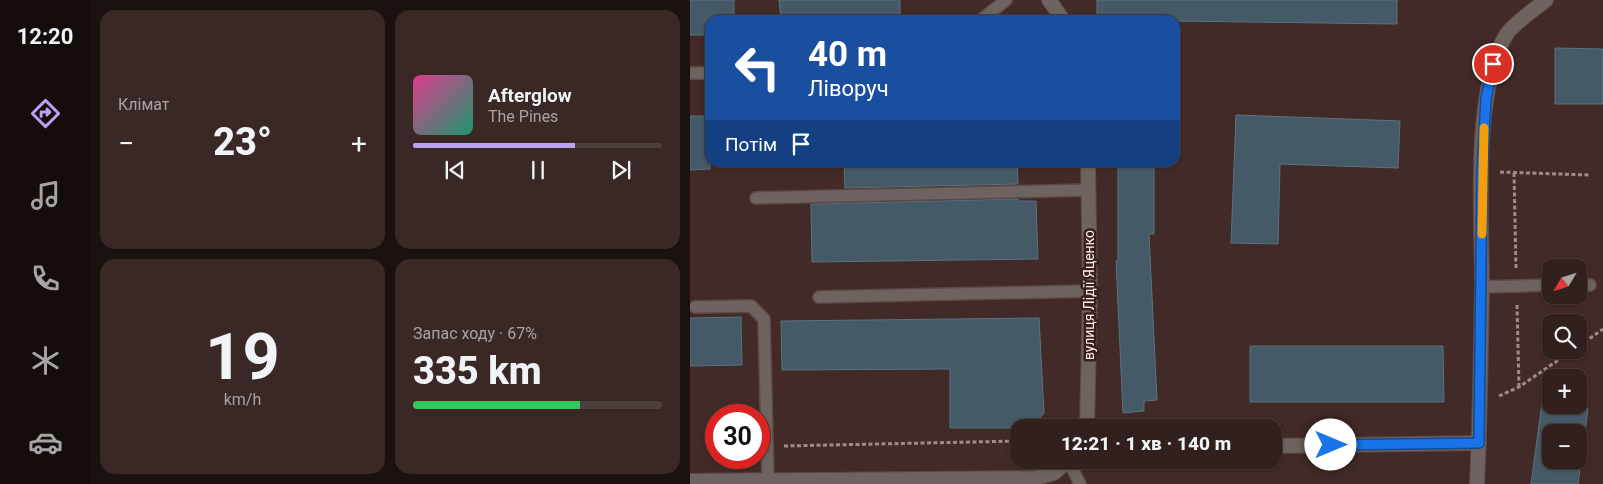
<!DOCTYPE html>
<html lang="uk">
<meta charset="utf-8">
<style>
:root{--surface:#31201d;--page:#392826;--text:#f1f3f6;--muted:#a8a3a4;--line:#4c3e3b;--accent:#bca0f2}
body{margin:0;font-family:Roboto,sans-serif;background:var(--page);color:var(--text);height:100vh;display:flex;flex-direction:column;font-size:19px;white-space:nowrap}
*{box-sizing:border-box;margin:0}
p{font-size:16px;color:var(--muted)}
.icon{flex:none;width:28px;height:28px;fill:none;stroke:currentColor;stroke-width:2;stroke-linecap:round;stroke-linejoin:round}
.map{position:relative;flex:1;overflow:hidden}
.drawer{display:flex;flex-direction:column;gap:10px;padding:10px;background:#1b1210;width:600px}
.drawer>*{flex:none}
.hud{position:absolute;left:15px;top:15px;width:475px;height:152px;border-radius:15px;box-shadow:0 1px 4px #0004,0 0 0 1px var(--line);background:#1a4fa0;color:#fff;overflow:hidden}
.needle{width:32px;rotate:232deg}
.tools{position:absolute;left:852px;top:259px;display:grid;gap:10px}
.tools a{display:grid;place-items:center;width:45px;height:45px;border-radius:10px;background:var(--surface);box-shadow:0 1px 4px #0004,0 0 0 1px var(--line);font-size:25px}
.speed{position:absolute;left:15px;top:404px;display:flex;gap:10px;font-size:25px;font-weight:700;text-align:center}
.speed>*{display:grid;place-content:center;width:65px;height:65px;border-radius:50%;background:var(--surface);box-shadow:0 1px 4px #0004,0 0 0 1px var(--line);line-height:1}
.speed .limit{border:8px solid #d22;background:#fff;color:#111}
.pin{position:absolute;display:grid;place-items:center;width:42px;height:42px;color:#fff;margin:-21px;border:2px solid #fff;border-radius:50%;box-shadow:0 1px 5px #0007}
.me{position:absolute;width:55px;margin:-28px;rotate:90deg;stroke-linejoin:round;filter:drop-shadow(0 0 4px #0008)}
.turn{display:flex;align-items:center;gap:18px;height:105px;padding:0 20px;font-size:22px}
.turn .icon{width:65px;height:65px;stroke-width:2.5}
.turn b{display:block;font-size:35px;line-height:42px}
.then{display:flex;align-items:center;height:48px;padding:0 20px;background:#0003;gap:10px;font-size:19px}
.big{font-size:38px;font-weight:800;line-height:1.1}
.drawer .card{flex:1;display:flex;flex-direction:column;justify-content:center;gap:8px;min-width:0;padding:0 18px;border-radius:15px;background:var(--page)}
.drawer .dial{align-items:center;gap:0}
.dial b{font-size:65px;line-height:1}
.song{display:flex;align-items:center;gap:15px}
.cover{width:60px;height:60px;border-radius:8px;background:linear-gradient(135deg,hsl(330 70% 55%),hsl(160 70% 35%))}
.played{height:5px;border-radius:2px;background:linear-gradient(90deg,var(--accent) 65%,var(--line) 65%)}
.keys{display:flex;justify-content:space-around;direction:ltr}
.heat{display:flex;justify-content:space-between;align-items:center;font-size:28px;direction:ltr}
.charge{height:8px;border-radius:4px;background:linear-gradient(90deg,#34c759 67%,var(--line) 0)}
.drawer .tiles{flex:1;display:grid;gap:10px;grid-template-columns:repeat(2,1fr)}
.trip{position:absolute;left:320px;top:419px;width:272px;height:50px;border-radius:15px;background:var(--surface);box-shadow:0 1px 4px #0004,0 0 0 1px var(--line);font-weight:800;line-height:50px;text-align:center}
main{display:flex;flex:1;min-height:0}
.dock{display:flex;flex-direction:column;width:90px;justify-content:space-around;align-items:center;background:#140d0c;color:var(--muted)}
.dock .icon{width:35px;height:35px}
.dock .active{color:var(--accent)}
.dock b{font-size:22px;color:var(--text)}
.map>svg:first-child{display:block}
.building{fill:#445a67;stroke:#5b727f;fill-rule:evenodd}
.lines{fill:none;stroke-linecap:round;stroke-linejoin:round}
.service-casing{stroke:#5f4946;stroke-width:14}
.minor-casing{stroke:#5f4946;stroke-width:16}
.path{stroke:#9f8c89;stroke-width:3;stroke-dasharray:4 2.5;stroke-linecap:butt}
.service{stroke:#6e6361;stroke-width:11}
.minor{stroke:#6e6361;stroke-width:14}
.route-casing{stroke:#114b97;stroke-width:12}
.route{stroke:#1a73e8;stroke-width:9}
.slow{stroke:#f59e0b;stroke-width:9}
.labels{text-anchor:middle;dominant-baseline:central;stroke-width:5;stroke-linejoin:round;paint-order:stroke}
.street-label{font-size:14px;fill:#fdeeeb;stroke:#36211d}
</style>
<main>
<nav class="dock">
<b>12:20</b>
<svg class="icon active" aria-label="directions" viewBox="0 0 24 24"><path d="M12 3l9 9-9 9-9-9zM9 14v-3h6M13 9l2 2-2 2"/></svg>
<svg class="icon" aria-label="music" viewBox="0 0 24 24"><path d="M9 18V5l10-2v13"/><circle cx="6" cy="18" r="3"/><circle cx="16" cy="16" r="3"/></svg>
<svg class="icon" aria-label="phone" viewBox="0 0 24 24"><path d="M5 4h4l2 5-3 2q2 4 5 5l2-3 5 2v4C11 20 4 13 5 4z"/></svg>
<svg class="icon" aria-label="climate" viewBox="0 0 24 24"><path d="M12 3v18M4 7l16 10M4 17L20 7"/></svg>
<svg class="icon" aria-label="car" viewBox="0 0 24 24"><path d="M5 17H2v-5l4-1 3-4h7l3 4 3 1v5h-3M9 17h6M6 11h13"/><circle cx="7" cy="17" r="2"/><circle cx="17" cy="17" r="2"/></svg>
</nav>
<section class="drawer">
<div class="tiles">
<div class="card"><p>Клімат</p>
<div class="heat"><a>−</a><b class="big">23°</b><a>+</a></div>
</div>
<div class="card">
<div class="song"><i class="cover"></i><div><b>Afterglow</b><p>The Pines</p></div></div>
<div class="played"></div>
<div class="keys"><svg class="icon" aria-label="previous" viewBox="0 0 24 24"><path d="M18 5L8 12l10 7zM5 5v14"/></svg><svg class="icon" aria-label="pause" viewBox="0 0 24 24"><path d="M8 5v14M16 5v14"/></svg><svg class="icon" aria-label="next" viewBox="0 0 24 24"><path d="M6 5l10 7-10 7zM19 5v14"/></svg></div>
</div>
<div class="card dial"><b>19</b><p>km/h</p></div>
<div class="card"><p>Запас ходу · 67%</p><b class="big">335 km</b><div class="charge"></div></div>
</div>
</section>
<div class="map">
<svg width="913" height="484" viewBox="0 0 913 484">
<rect width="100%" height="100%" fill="#412a27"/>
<!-- building -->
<g class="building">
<path d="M0,0H44V20H20V35H0Z"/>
<path d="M89,0H210V16L151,20H91Z"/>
<path d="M407,0H707V24L407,20Z"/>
<path d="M865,48L913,49V104H865Z"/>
<path d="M546,115L710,121L708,168L590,164L588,244L541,243Z"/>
<path d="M0,116H20V169L0,170Z"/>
<path d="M154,162H327L328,184L155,188Z"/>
<path d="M428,162H464V234H459L467,400L454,401V411L433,413L426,261H428Z"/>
<path d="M328,199V201H346L348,259L122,262L121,204Z"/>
<path d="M51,317L52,365L0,366V318Z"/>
<path d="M349,318L354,413L341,428H260V369L92,370L91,321Z"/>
<path d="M560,346H753L754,402H560Z"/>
<path d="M889,396L898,409L888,484H841L852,403L861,397V405H889ZM861,432H889V460H861Z"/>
</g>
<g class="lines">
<!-- service casing -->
<g class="service-casing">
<g id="service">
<path d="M291,20L316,0"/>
<path d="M0,73H20"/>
<path d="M66,198L399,190"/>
<path d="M889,285H900"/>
<path d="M792,287L861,285"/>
<path d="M129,297L400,291"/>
<path d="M5,307L61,306L74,319L78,480"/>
<path d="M379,461L390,484"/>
</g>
</g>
<!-- minor casing -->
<g class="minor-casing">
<g id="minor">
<path d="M359,0L373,20"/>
<path d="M397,428L400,291L398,162"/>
<path d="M584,446L789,443"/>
<path d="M0,481L346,478L364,473L379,460"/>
<path d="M787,484C790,418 791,352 792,286C792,218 782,93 816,35C823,24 845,9 856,0"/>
</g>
</g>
<!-- path -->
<g class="path">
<path d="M810,172L899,175"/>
<path d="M824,173L826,269"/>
<path d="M827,305L829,387"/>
<path d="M889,346L913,329"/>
<path d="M809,396L829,387L883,350"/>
<path d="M362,428L367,421H378"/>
<path d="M94,446L329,441"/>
</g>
<!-- service -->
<use href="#service" class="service"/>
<!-- minor -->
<use href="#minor" class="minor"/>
</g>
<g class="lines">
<!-- route casing -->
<g class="route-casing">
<path id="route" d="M641,445L789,443L792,171L796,99L803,64"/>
</g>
<!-- route -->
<use href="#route" class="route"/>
<!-- slow -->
<path class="slow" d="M792,234L794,128"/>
</g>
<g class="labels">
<!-- street labels -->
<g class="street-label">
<text transform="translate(399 295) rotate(-90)">вулиця Лідії Яценко</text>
</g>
</g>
</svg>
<div class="tools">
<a><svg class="needle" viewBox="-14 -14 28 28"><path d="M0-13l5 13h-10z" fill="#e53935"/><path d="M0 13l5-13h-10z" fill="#a8a3a4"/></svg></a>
<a><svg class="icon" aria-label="search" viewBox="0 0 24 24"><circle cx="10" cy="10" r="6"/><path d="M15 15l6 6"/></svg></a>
<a>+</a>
<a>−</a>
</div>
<div class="speed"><div class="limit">30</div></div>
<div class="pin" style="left:803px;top:64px;background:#d93025"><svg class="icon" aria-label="arrive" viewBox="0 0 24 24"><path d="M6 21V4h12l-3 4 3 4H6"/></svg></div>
<svg class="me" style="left:641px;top:445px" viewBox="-20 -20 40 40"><circle r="19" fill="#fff"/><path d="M0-13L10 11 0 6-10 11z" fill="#1a73e8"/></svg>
<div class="trip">12:21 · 1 хв · 140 m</div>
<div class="hud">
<div class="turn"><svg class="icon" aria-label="left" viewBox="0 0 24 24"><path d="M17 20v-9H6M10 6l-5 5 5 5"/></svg><div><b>40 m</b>Ліворуч</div></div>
<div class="then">Потім<svg class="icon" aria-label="arrive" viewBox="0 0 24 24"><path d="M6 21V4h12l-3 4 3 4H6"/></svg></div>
</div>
</div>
</main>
